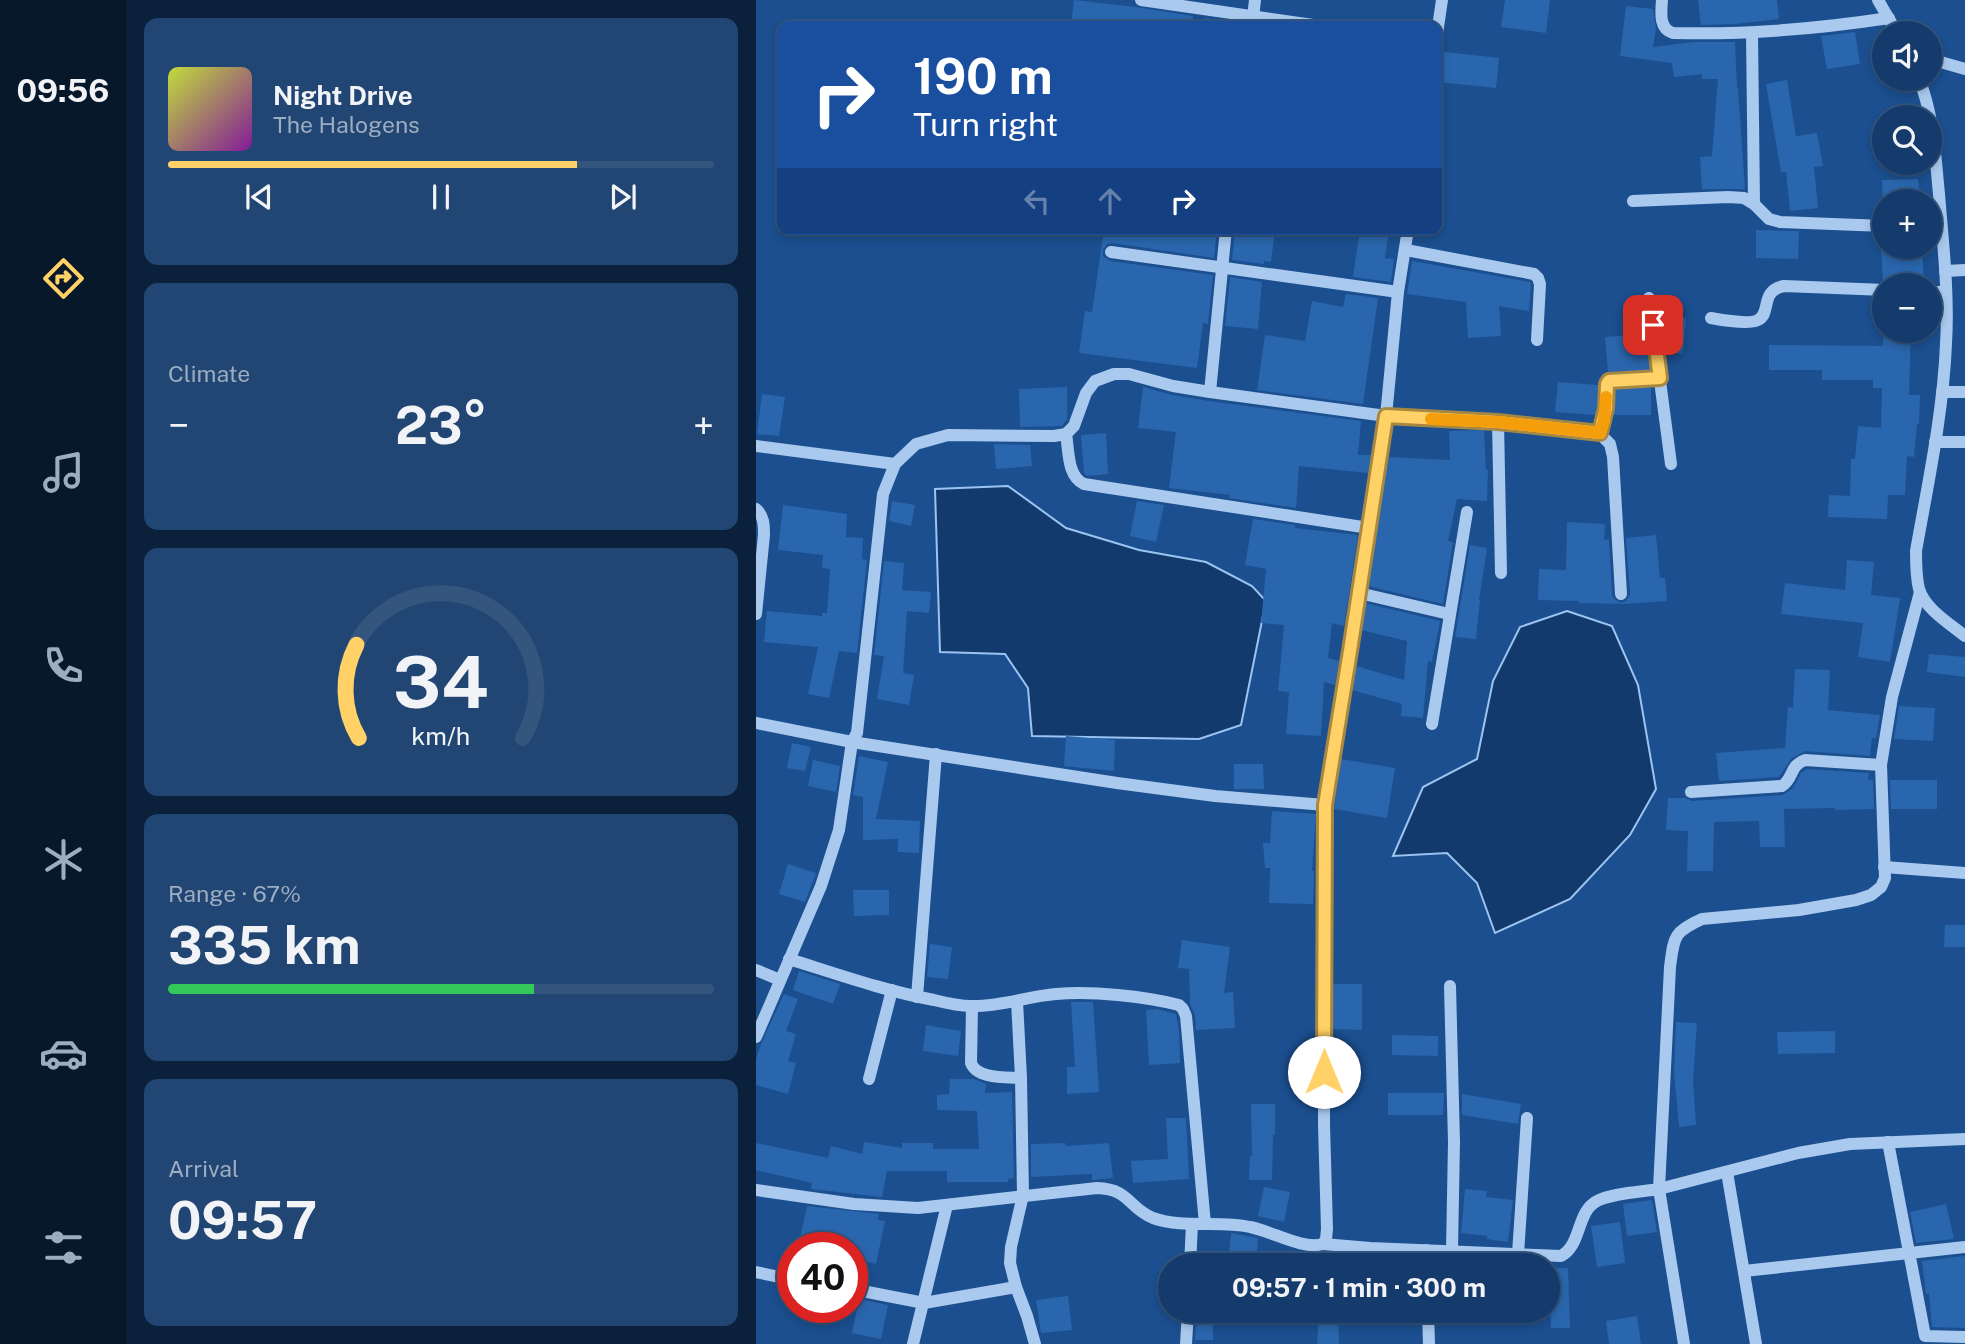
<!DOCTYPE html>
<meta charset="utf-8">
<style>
:root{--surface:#143b6b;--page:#214673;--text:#f1f3f6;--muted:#9dadc1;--line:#33557e;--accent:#ffd166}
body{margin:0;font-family:"Public Sans",sans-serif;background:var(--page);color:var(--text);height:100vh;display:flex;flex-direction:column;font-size:26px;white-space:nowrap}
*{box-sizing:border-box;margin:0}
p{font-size:23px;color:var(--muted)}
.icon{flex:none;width:38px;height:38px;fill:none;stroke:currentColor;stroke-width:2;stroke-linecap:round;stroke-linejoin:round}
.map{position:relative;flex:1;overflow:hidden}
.panel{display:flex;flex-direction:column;gap:18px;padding:18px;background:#0b203b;width:630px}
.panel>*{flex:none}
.hud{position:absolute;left:21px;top:21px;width:665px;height:214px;border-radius:14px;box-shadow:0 4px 10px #0003,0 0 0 2px var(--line);background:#1a4fa0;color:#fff;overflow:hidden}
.controls{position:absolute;left:1116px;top:21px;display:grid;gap:14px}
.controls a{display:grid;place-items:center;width:70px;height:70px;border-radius:50%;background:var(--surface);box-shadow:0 4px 10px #0003,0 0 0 2px var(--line);font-size:35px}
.speed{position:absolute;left:21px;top:1232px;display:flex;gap:14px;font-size:35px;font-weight:700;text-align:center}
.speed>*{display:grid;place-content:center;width:91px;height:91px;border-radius:50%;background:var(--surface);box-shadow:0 4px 10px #0003,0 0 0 2px var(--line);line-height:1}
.speed .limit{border:10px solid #d22;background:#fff;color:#111}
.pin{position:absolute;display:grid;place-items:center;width:60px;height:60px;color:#fff;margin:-30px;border-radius:14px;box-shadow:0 4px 10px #0006}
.me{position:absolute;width:77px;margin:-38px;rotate:0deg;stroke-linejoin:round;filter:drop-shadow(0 0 5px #0008)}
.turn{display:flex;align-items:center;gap:24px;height:147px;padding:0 21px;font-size:32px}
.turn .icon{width:91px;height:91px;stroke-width:2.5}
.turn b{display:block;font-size:49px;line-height:60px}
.lanes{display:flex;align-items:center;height:66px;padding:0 21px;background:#0003;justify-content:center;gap:35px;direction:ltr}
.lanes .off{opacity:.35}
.big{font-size:52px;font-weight:700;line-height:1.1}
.panel .tile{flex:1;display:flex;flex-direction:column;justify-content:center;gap:10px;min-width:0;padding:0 24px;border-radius:14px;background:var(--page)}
.panel .dial{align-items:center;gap:0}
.dial svg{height:182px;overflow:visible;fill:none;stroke:var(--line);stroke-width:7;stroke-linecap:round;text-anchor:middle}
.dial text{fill:var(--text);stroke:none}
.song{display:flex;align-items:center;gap:21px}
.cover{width:84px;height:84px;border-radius:10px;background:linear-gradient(135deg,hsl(70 70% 55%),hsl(290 70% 35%))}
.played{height:7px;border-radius:4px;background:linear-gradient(90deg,var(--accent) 75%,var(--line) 75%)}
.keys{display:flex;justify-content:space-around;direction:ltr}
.heat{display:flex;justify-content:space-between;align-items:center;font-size:38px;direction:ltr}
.charge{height:10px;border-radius:5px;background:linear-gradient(90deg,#34c759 67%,var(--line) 0)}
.trip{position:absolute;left:402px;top:1253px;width:402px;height:70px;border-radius:35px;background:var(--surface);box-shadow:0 4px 10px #0003,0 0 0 2px var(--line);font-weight:700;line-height:70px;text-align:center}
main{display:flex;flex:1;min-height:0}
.menu{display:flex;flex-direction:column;width:126px;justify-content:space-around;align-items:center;background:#08182b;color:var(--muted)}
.menu .icon{width:49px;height:49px}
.menu .on{color:var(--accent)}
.menu b{font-size:32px;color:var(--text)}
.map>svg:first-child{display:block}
.water{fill:#123a6d;stroke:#9cc4f0;stroke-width:2}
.building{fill:#2a66ad}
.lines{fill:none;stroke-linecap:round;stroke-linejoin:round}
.minor{stroke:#a9c9ee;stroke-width:12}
.route-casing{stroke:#a68842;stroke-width:18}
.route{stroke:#ffd166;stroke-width:12}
.slow{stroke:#f59e0b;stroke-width:12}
</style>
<main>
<nav class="menu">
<b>09:56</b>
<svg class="icon on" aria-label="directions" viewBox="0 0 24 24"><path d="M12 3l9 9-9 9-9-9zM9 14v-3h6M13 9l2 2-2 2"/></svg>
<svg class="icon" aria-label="music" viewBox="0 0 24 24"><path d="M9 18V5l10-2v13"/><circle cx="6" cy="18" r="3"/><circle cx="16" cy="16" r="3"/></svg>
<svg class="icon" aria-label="phone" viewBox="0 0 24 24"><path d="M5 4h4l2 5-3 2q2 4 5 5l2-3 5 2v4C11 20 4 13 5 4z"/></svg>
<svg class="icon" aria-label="climate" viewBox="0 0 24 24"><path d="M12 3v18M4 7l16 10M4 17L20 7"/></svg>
<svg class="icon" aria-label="car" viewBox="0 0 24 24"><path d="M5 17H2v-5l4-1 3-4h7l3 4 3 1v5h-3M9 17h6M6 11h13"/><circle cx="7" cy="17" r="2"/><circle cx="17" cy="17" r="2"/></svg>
<svg class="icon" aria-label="filters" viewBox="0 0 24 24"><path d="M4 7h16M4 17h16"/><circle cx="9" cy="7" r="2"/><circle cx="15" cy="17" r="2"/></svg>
</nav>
<section class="panel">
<div class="tile">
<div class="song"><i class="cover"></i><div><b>Night Drive</b><p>The Halogens</p></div></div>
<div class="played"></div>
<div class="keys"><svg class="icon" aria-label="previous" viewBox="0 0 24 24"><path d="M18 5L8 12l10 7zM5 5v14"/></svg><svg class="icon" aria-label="pause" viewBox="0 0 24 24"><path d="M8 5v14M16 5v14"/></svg><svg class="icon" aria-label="next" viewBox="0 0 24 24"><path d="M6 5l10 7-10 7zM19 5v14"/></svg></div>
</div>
<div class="tile"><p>Climate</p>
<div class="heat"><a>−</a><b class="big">23°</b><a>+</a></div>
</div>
<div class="tile dial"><svg viewBox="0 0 100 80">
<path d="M14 69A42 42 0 1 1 86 69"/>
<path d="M14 69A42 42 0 0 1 13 28" stroke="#ffd166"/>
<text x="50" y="56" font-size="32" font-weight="700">34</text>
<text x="50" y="72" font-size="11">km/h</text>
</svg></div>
<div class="tile"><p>Range · 67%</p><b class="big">335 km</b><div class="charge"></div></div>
<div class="tile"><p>Arrival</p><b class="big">09:57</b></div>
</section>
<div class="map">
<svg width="1209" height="1344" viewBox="0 0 1209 1344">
<rect width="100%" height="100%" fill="#1b4f8f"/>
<!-- water -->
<g class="water">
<path d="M252,486L310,528L383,550L450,562L496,586L510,601L485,725L443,739L276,736L272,688L249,654L184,652L179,489Z"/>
<path d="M811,611L856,626L882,685L900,789L874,835L814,899L739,933L721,883L691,853L637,856L667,787L721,759L737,681L764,627Z"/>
</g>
<!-- building -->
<g class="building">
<path d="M318,0L380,7L437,16L436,26H315Z"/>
<path d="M749,0H794L790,33L745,27Z"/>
<path d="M942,0H1021L1023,19L979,24L945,25Z"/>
<path d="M870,6L897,9L900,29L897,47L937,42H979L981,88H982L989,189H946L944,157L956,156L962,79H946V74L918,77L916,63L864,56Z"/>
<path d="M449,18L485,23L484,26H448Z"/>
<path d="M1099,32L1104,64L1071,69L1065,36Z"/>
<path d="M681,51L743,58L740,88L681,82Z"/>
<path d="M1031,80L1040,136L1061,133L1067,166L1058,167L1062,208L1034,211L1030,172H1025L1010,84Z"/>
<path d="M1162,179L1164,201H1127L1126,180Z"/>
<path d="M348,229H461L458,258L356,243L351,244L347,250V256L354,261L457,275L452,324L447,323L441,368L323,353L329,311L336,312Z"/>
<path d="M479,229H519L515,262L508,261V264L476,260Z"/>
<path d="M604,229H633L629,258L638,259L635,282L597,277Z"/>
<path d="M1000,230L1043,231L1042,259L1000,258Z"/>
<path d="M1125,247H1166L1168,283L1135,284L1127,281Z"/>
<path d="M656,261L774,282L775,285L773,311L743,306L745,336L712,338L710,302L651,294Z"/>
<path d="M474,277L506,282L502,329L469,326Z"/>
<path d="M590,294L622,298L607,404L501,390L509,335L549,341L556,301L587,307Z"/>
<path d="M908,316L930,318L927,354L909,352L906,333Z"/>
<path d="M1128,331H1155L1153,395H1164L1163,424H1161L1158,457L1151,456L1149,495H1132L1131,519L1072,517L1073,495L1094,496L1095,459H1099L1102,426L1125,428L1126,388H1117V380H1066V370H1013V345L1127,346Z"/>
<path d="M889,334L894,370L852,372L849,337Z"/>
<path d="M802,382L842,385L841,407L839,415L799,412Z"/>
<path d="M311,387V419L306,426L264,427L263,389Z"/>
<path d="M387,387L416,395L453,401L605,421L602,455H615L612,473L543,466L540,508L473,498L474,495L413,488L420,432L382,428Z"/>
<path d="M895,387V415H857L860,389Z"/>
<path d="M6,394L29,397L23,436L1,434Z"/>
<path d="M728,430L730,470H732L731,501L701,499L692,541L697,542L687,604L612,586L633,457L694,460L693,431Z"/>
<path d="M350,433L352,474L331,476L328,473L325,435Z"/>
<path d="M238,444L274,445L276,466L240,469Z"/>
<path d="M136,501L159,505L155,526L133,521Z"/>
<path d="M381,501L408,505L400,542L374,536Z"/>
<path d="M27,505L91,514L90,537L107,538L106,559L111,560L101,653L83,651L73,698L52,694L62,647L8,642L11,611L66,616V613H71L74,569L66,568L67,555L22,550Z"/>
<path d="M497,519L539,525V528L602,535L588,626L576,623L572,658L583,661L579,685L568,682L565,736L530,734L533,692L522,691L528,625L505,623L510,569L489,565Z"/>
<path d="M811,522L849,524L848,540L853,539L856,595L858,599L865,603L870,601L874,594L870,538L900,535L904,578H909L911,601L870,604L823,603V601L782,600L783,569L810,570Z"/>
<path d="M714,545L731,548L723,600H724L720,639L699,637Z"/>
<path d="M1091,560L1118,562L1115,595L1144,598L1134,662L1102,657L1107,623L1025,614L1029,583L1089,590Z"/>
<path d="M128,561L148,563L146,590L175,592L173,613L151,611L147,673L158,675L153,705L121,699L128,656L118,655Z"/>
<path d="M609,603L684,621L676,662L672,661L667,718L645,716L646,704L596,690L600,666L648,680L651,641L605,630Z"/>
<path d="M1173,654L1209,657V677L1171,672Z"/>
<path d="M1039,669L1074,670L1072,710L1124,715L1120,738H1116L1114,756L1049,751L1035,759L1023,777L963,781L960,753L1029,748L1032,707L1037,708Z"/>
<path d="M1143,706L1179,708L1177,741L1138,739Z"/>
<path d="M310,736L359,740L358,771L308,766Z"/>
<path d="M36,743L55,747L49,771L31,768Z"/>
<path d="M103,756L132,762L120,819L164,821L163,853L142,852V839L107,840V797L97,795Z"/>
<path d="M585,759L639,768L631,818L578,809Z"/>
<path d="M57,760L84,766L80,792L52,786Z"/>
<path d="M478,764H507L508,789H478Z"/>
<path d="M1051,769L1113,773L1112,780H1117L1118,809L1079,810V808L1028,809L1029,847H1004L1003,821L958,822L957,871H931L932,831L910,830L912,798H929L936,801L1027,795L1037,788L1045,773Z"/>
<path d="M1134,780H1181V809H1135Z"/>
<path d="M516,811L560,814L556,871H558L557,904L513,903L514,868H509L507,843H514Z"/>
<path d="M32,864L60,873L49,902L23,894Z"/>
<path d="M97,890H133V915L98,916Z"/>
<path d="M1189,925H1209V947H1188Z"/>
<path d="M426,940L474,947L468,993L477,992L479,1028L440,1030L439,1015L434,1004L433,969L422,968Z"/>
<path d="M174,944L196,947L192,979L171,977Z"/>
<path d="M43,971L84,984L77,1004L37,990Z"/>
<path d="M577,984H606V1030L577,1029Z"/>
<path d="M28,994L42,999L30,1031L40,1034L32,1061L40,1063L32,1094L0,1085V1059L5,1044Z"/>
<path d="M315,1002H337L343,1092L311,1094V1067H319Z"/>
<path d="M400,1009L420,1014L423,1031L424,1063L393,1065L390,1010Z"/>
<path d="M920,1022L941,1023L937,1081L940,1125L923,1127L918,1072Z"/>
<path d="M170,1025L205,1031L202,1056L167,1051Z"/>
<path d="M1079,1031V1053L1022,1054L1021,1032Z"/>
<path d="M636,1035L682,1036V1056L636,1055Z"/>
<path d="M194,1079H218L230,1084L229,1093L256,1092L258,1178L252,1179V1182H191V1171H131L126,1197L55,1189L56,1183L0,1170V1143L72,1158L75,1146L106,1154L108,1142L146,1148V1143H177V1149H223L221,1111L181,1110V1095L193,1094Z"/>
<path d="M632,1093H688L687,1115H632Z"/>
<path d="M706,1094L765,1104L762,1124L706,1115Z"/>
<path d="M495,1104H519V1135H517L516,1180H493L494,1156H496Z"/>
<path d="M410,1118H430L433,1179L377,1183L375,1161L412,1159Z"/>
<path d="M309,1143L310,1146L353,1143L357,1178L336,1180V1174L275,1177V1144Z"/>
<path d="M508,1187L534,1192L528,1222L502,1216Z"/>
<path d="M709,1189L731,1191L730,1197L757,1200L752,1242L731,1239V1236L705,1233Z"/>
<path d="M896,1200L901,1232L871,1236L867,1204Z"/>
<path d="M1190,1204L1198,1239L1160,1243L1154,1212Z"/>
<path d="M51,1206L123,1214L122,1220L129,1221L120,1264L96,1258V1248H42Z"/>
<path d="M864,1222L869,1263L841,1267L835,1226Z"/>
<path d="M475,1233L502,1238L500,1265H472Z"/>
<path d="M1209,1256V1328L1176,1327L1173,1293L1170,1294L1166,1261Z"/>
<path d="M793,1268H812L814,1328H795Z"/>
<path d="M312,1296L316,1330L285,1333L280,1300Z"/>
<path d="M103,1299L132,1305L125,1339L96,1333Z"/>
<path d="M441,1311H457V1340H439Z"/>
<path d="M563,1311H582L583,1344H561Z"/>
<path d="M881,1316L885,1344H853L850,1321Z"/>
</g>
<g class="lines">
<!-- minor -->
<g class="minor">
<path d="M385,0L564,26"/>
<path d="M906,0C905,13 903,29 917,33C990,35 1061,29 1133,18"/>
<path d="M1122,0L1141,33"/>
<path d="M496,26L499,0"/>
<path d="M996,33L998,204"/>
<path d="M681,34L686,0"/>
<path d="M1174,59L1209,69"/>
<path d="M1163,79C1178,116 1179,155 1183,194C1187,244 1193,294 1190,344C1187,414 1172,483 1160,551C1160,564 1160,577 1163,589C1169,609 1194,624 1209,636"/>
<path d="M877,201L972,197L988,198L998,204L1013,219L1024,222L1129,226"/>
<path d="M650,250L778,274L782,278L784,284L781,340"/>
<path d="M355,252L642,292"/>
<path d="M1189,271L1209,270"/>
<path d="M1174,292H1190"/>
<path d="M893,298L915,464"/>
<path d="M955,318C966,320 992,325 1002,320C1016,313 1003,291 1028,286L1129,290"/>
<path d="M454,392L470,229"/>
<path d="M1186,392H1209"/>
<path d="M742,422L745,573"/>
<path d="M843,433L850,408L851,384L853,381L904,378"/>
<path d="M310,434C313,451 311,476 328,484L613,528"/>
<path d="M1179,442H1209"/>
<path d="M0,446L139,464"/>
<path d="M0,509C8,516 8,525 8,535L0,614"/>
<path d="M603,593L693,614"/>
<path d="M0,723L96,742L361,783L459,796L569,805"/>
<path d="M676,724L711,512"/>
<path d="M935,792L1026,786C1038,778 1033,766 1049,760L1125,765"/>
<path d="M1128,867L1209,873"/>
<path d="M33,959C81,974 129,991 178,1000C190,1003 203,1006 215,1006C244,1007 272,996 300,994C337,991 387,996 423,1005L427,1009L430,1016L449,1224"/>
<path d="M0,970L24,980"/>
<path d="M694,986L698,1142L696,1250"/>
<path d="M161,997L180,754"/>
<path d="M261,1001L265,1078L267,1195L255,1247L254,1263L260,1287L271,1316L279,1344"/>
<path d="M216,1006L215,1063C221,1079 249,1077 265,1078"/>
<path d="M0,1037L65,886L83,830L96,742L101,733L127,494L139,464L160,444L192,435L298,436L310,434L318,426L330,393L339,381L358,374H373L417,386L454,392L630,416L642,292L652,229"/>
<path d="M113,1079L136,990"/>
<path d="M1132,1142L1169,1336L1209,1337"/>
<path d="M971,1172L1000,1344"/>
<path d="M0,1190L98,1204L162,1208L341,1188C374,1189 372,1208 397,1218C428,1229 462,1220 494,1227C516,1231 546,1250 567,1244L570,1239L571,1229L568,1125L569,805L630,416L742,422L843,433L854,444L857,457L865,594"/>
<path d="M567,1244L614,1248L805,1256C826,1245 820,1212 841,1201C856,1193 885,1192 903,1189L914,967C918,937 917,932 946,919L1043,910L1100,900L1115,895L1125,887L1129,878L1125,765L1136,697L1164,592"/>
<path d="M670,1250V1265"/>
<path d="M762,1254L771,1118"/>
<path d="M434,1265L436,1224"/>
<path d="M988,1271L1209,1247"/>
<path d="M0,1272L37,1280"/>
<path d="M96,1289L168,1303L260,1287"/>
<path d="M672,1311L673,1344"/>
<path d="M157,1344L191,1205"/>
<path d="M430,1344L432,1311"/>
<path d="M928,1344L903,1189L1042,1153L1094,1144L1209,1139"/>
</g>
</g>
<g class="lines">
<!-- route casing -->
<g class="route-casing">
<path id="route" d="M568,1072L569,805L594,651L630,416L742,422L844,433L850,408L851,384L853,381L904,378L897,325"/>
</g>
<!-- route -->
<use href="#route" class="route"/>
<!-- slow -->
<path class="slow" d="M675,419L742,422L844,433L848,421L850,397"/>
</g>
</svg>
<div class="controls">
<a><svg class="icon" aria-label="sound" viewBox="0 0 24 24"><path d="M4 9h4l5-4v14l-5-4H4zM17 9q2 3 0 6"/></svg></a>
<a><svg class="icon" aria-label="search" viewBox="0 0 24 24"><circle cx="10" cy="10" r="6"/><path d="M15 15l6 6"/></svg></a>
<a>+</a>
<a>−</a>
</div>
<div class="speed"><div class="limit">40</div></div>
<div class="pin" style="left:897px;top:325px;background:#d93025"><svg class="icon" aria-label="arrive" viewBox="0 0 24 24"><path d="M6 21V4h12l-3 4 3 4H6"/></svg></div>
<svg class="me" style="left:568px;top:1072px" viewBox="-20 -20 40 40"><circle r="19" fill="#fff"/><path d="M0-13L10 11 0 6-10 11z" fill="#ffd166"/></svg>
<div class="trip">09:57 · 1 min · 300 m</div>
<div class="hud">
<div class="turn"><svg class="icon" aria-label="right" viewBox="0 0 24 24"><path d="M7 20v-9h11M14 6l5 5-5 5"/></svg><div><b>190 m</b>Turn right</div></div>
<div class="lanes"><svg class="icon off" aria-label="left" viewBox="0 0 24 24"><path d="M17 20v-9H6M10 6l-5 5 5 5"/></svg><svg class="icon off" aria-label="ahead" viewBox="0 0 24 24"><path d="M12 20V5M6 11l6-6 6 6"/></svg><svg class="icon" aria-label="right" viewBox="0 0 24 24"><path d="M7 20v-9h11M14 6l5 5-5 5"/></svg></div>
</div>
</div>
</main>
